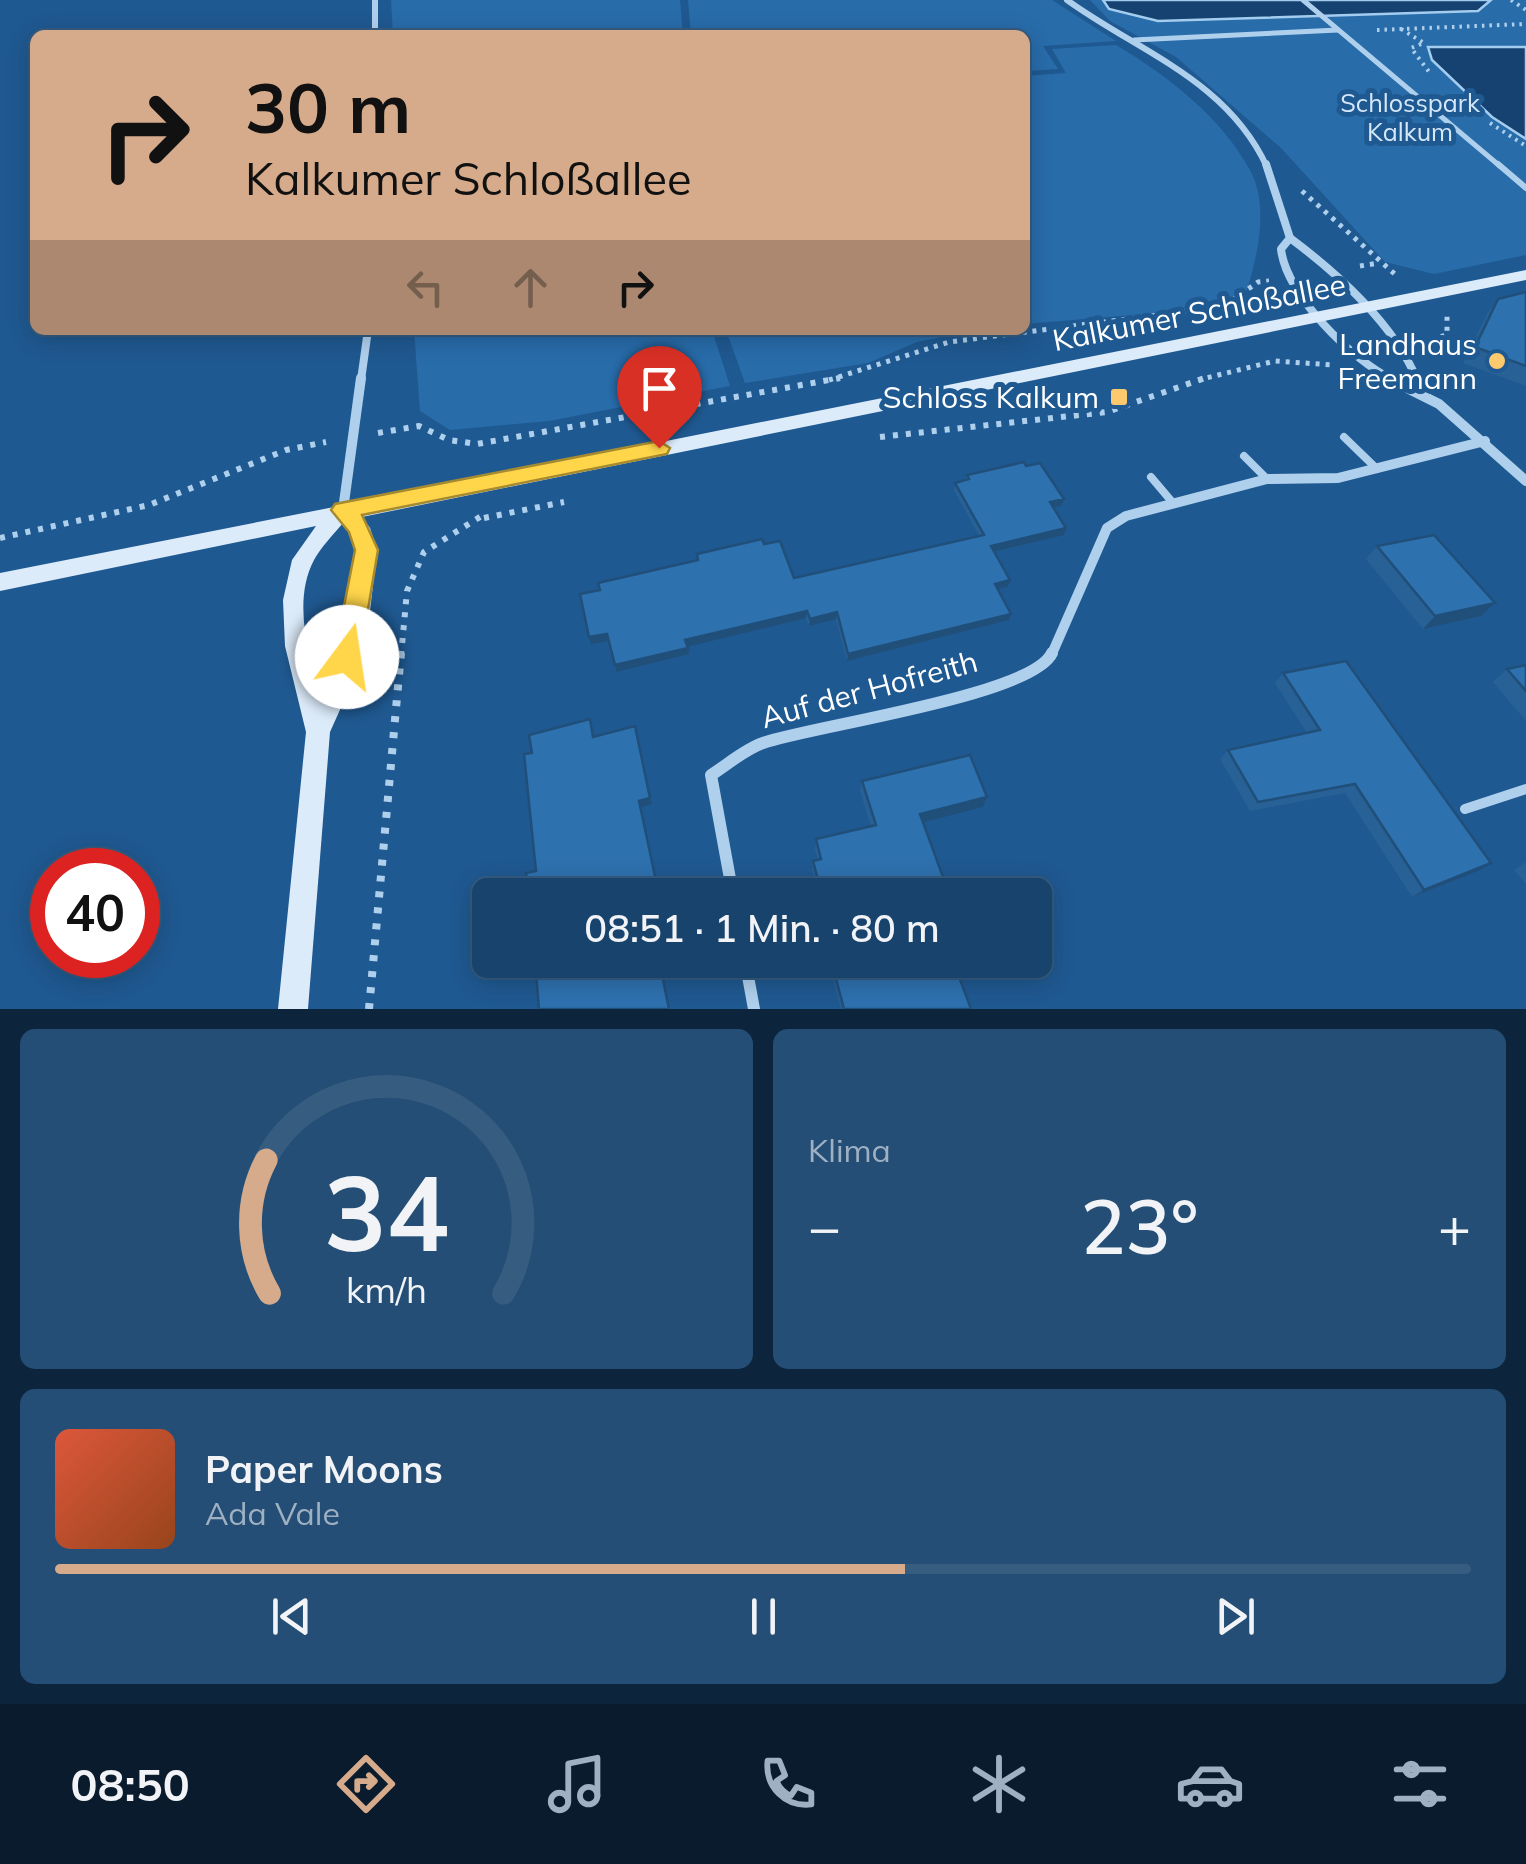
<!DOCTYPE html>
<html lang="de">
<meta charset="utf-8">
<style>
:root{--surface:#17436d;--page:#244e75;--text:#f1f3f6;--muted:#9eb0c2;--line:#365c80;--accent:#d6ab8b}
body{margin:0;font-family:Mulish,sans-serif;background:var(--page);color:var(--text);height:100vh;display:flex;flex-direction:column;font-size:38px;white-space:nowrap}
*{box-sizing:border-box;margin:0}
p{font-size:32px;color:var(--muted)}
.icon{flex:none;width:55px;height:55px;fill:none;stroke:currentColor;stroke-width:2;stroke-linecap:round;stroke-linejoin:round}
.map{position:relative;height:1009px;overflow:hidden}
.drawer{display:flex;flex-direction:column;gap:20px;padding:20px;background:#0d253c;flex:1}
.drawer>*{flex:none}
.top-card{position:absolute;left:30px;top:30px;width:1000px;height:305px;border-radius:15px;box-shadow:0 5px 25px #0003,0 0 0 2px var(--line);background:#d6ab8b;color:#111;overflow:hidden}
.speed{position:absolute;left:30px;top:848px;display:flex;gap:20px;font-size:50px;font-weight:700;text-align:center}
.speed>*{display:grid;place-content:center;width:130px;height:130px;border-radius:50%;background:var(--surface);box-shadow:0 5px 25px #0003,0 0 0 2px var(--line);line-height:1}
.speed .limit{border:15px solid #d22;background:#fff;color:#111}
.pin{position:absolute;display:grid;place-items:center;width:85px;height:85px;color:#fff;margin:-102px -42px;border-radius:50% 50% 50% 0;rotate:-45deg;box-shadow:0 0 10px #0007}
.pin .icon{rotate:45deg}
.me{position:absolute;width:110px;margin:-55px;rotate:14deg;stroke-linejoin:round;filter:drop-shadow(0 0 8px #0008)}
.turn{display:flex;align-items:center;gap:35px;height:210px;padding:0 50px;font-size:45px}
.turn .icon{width:130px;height:130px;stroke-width:2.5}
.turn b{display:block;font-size:70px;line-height:85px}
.lanes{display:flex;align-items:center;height:95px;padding:0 50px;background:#0003;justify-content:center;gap:50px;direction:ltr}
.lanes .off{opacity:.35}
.big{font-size:75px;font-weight:600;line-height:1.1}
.drawer .tile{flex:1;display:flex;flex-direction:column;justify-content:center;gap:15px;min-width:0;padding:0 35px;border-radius:15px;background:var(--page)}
.drawer .dial{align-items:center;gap:0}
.dial svg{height:260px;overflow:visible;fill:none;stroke:var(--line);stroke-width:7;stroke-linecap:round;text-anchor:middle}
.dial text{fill:var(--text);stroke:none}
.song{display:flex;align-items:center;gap:30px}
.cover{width:120px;height:120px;border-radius:15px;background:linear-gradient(135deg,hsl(10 70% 55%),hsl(20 70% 35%))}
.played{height:10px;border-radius:5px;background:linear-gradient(90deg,var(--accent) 60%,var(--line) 60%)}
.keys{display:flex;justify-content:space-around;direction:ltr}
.heat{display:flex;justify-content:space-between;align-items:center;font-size:55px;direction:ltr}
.drawer .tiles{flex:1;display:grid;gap:20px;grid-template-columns:1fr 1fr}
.tile:last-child{grid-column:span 2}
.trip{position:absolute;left:472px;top:878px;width:580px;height:100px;border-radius:15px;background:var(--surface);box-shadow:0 5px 25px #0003,0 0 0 2px var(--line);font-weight:600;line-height:100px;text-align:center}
.menu{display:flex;height:160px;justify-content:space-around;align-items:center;background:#091b2c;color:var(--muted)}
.menu .icon{width:70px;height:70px}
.menu .selected{color:var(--accent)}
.menu b{font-size:45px;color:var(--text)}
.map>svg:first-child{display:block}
.green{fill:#286caa}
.water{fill:#154270;stroke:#a3ccef;stroke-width:2.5}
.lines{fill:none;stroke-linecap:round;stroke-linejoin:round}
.path-far3{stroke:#afd0ed;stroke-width:4;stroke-dasharray:2.5 5;stroke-linecap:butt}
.path-far2{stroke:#afd0ed;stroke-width:5;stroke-dasharray:4 6;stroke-linecap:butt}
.path-far1{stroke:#afd0ed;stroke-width:6;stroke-dasharray:5 8;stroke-linecap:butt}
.path{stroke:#afd0ed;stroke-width:8;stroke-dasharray:6 10;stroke-linecap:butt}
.lane-far3{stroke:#afd0ed;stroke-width:5}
.lane-far2{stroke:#afd0ed;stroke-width:6}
.lane-far1{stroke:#afd0ed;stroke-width:8}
.lane{stroke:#afd0ed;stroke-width:10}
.street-far3{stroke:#afd0ed;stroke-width:6}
.street-far2{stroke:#afd0ed;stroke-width:8}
.street-far1{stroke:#afd0ed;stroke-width:10}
.street{stroke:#afd0ed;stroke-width:12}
.secondary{fill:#dcebfa;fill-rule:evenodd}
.wall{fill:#286196}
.shaded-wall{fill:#204f7a}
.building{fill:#2e71af;stroke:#204f7a;stroke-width:2.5}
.route{fill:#ffd54a;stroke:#a68a30;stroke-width:2.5}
.poi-dot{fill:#fcc96f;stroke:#1f5991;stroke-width:4}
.labels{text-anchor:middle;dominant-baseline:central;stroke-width:10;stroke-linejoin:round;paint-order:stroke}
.far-park-label{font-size:25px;fill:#d5e8fa;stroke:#1f5991}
.street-label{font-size:30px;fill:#fff;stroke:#1f5991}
.poi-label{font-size:30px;fill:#fff;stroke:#1f5991;text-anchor:end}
</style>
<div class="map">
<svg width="1526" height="1009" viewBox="0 0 1526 1009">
<rect width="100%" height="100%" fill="#1f5991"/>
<!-- green -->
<g class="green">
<path d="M391,0H680L683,35H393Z"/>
<path d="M688,0H1052L1116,41L1043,46L1058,69L1025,71V35H691Z"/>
<path d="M1090,0H1526V255L1434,274L1385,262L1281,148L1176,57L1110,21Z"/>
<path d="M1116,45C1167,75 1221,117 1250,170C1270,206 1257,262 1244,298L1180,311L1025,324V76L1066,73L1052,49Z"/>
<path d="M414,330H712L730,386L549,421L450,430L420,411Z"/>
<path d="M726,330H978L917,342L868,363L745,383Z"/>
</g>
<!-- water -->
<g class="water">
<path d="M1103,0H1491L1478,11L1158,21L1109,9Z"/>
<path d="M1428,47H1526V139L1492,117L1432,60Z"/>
</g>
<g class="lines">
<!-- path-far3 -->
<g class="path-far3">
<path d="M1511,0L1526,10"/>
<path d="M1401,29L1424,43L1411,48L1430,73"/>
<path d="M1377,30L1526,24"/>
<path d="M1490,123L1526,146"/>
</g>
<!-- path-far2 -->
<g class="path-far2">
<path d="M1302,191L1397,276"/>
<path d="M1360,266L1379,263"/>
<path d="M1224,306L1258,282L1269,281"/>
<path d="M1423,346L1447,334V316"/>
<path d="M829,380L949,342L1197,310"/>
<path d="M1198,380L1275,361L1333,365"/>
</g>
<!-- path-far1 -->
<g class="path-far1">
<path d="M378,433L419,426L449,440L477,444L840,378"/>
<path d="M880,437L1107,412L1205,378"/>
<path d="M484,518L564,502"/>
<path d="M0,538L149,505L286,450L326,442"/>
<path d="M401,656L407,591L424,552L483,515"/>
</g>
<!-- path -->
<path class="path" d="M369,1009L401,653"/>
<!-- lane-far3 -->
<g class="lane-far3">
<path d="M1303,0L1501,167"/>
<path d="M1134,40L1338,30"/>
</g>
<!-- lane-far2 -->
<path class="lane-far2" d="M1498,164L1526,188"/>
<!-- lane-far1 -->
<g class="lane-far1">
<path d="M1344,437L1377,469"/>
<path d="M1244,456L1267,479"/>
<path d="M1151,477L1173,503"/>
</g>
<!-- lane -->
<path class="lane" d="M1465,809L1526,789"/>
<!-- street-far3 -->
<g class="street-far3">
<path d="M375,0V35"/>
<path d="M1067,0C1139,52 1227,80 1267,167"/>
</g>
<!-- street-far2 -->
<g class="street-far2">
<path d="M1266,164L1290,238L1281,249C1286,295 1353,361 1393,380"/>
<path d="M1290,238C1337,273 1395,325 1417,380"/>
<path d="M361,380L368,330"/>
</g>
<!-- street-far1 -->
<g class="street-far1">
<path d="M1387,378L1439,404L1526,481"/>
<path d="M1416,378L1420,391"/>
<path d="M343,510L361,378"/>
<path d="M1051,656L1107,528L1126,516L1267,479L1338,478L1485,441"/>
</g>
<!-- street -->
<g class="street">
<path d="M733,895L711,775C727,765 745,749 763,743C811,726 1032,696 1052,653"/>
<path d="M745,960L754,1009"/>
</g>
<!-- secondary -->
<path class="secondary" d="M1526,270V280L362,517L370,528L377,550L370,611L352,683L330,732L308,1009H278L306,732L285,646L283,600L292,560L316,526L0,591V573L334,507L343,502L349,504ZM343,523C350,531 356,541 356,552C358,590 337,664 321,700C309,658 292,601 314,560C321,547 333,535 343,523Z"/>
</g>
<!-- wall -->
<g class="wall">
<path d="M1526,292V386L1463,363L1487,314L1498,299Z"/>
<path d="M1026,466L1061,506L1054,508L1064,535L994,552L1010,580L1008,587L998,589L1011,614L1009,620L847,661L836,619L809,626L806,618L687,646L689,654L616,672L608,641L591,644L600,590L678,566L764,544L794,578L979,536L954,490L955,483L966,480L967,475Z"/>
<path d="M1377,546L1495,603L1481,616L1423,629L1366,559Z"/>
<path d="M1526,665V721L1493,682L1507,669Z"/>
<path d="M1283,673L1491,863L1478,871L1412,897L1345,793L1250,811L1220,759L1228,750L1307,733L1275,683Z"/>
<path d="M862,781L983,807L923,822L941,895H818L812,870L813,861L818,860L815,849L816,839L871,826L860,791Z"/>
<path d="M1526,862V884L1514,870Z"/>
<path d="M828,960H964L963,979L960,980L971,1009H841Z"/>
</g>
<!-- shaded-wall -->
<g class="shaded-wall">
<path d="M1064,499L1061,506L1048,509L1050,502Z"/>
<path d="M1066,528L1064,535L989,553L991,546Z"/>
<path d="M1010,580L1008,587L993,590L995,584Z"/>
<path d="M1495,603L1481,616L1423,629L1435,616Z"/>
<path d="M807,611L806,618L686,647L685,640Z"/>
<path d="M837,612L836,619L809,626L810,619Z"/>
<path d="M1011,614L1009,620L847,661L848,654Z"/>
<path d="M607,634L608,641L591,644L589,637Z"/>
<path d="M688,648L689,654L616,672L615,665Z"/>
<path d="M987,797L983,807L917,824L920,814Z"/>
<path d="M650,798L652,804L641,807L639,801Z"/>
<path d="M1491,863L1478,871L1412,897L1424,890Z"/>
<path d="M968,972L963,979L953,982L958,974Z"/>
</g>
<!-- building -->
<g class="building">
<path d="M1526,292V366L1475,347L1498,299Z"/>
<path d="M1024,462L1026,466L1040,463L1064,499L1050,502L1066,528L991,546L1010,580L995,584L1011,614L848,654L837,612L810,619L807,611L685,640L688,648L615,665L607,634L589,637L580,594L600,590L598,583L698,560L697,554L762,539L764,544L780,541L794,578L984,535L955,483L969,479L967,475Z"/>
<path d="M1434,535L1495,603L1435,616L1377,546Z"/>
<path d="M1346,661L1491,863L1424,890L1355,784L1258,802L1228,750L1320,730L1283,673Z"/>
<path d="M1526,665V691L1507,669Z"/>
<path d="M590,719L593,737L635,726L650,798L639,801L659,895H529L526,873L536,871L524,754L532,753L529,735Z"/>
<path d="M970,755L987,797L920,814L943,877L936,879L941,895H822L813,861L821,859L816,839L876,825L862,781Z"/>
<path d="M535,960H659L669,1009H539Z"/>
<path d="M831,960H964L968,972L958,974L971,1009H844Z"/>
</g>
<!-- route -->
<path class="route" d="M659,441L670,448L667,454L362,515L378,550L360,657L356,665H338L334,657L355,550L349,532L331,510L335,504Z"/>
<!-- markers -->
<g class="poi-dot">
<circle cx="1497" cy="361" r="10"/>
<rect x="1109" y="387" width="20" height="20" rx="5"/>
</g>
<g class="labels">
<!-- far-park labels -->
<g class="far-park-label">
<text x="1410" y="102">Schlosspark<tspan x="1410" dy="29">Kalkum</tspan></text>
</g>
<!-- street labels -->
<g class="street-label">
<text transform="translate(1199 312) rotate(-11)">Kalkumer Schloßallee</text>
<text transform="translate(869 689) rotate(-15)">Auf der Hofreith</text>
</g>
<!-- poi labels -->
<g class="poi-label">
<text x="1477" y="344">Landhaus<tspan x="1477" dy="34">Freemann</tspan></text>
<text x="1099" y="397">Schloss Kalkum</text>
</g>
</g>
</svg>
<div class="speed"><div class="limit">40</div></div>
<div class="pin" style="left:659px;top:448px;background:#d93025"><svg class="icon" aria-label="arrive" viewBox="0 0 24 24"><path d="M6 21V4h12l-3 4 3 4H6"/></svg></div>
<svg class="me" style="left:347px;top:657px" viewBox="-20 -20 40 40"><circle r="19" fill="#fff"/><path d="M0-13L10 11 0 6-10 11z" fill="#ffd54a"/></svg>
<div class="trip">08:51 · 1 Min. · 80 m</div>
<div class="top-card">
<div class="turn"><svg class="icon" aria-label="right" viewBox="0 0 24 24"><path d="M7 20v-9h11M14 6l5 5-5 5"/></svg><div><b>30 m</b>Kalkumer Schloßallee</div></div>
<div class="lanes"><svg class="icon off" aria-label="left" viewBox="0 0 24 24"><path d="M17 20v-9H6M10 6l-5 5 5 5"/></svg><svg class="icon off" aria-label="ahead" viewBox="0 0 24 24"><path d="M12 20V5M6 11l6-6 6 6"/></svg><svg class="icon" aria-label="right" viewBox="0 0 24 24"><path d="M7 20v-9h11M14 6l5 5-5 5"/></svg></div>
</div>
</div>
<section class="drawer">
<div class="tiles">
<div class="tile dial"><svg viewBox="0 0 100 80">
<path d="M14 69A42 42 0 1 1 86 69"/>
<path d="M14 69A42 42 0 0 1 13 28" stroke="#d6ab8b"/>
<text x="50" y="56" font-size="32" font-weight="700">34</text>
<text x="50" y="72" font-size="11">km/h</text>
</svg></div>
<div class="tile"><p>Klima</p>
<div class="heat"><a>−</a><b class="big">23°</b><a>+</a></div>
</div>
<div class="tile">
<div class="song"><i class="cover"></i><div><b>Paper Moons</b><p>Ada Vale</p></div></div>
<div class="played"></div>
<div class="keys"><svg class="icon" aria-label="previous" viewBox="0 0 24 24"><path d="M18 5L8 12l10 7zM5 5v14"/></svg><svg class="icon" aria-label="pause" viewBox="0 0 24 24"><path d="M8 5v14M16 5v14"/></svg><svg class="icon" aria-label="next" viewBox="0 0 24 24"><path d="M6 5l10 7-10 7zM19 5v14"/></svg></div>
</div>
</div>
</section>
<nav class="menu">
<b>08:50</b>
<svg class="icon selected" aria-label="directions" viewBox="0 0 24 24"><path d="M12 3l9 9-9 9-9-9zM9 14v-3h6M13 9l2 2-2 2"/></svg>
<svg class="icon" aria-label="music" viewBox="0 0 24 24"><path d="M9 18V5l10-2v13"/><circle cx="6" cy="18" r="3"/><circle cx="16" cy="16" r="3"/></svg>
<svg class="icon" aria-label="phone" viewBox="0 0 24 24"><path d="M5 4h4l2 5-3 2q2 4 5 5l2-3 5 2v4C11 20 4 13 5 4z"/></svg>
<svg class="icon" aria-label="climate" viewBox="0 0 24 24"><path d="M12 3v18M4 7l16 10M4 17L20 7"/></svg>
<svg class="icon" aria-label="car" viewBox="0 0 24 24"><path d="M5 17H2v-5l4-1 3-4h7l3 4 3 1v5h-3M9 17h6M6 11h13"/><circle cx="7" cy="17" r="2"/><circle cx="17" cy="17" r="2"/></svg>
<svg class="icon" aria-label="filters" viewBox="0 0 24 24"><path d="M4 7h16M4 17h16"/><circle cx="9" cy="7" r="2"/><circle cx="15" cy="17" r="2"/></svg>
</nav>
